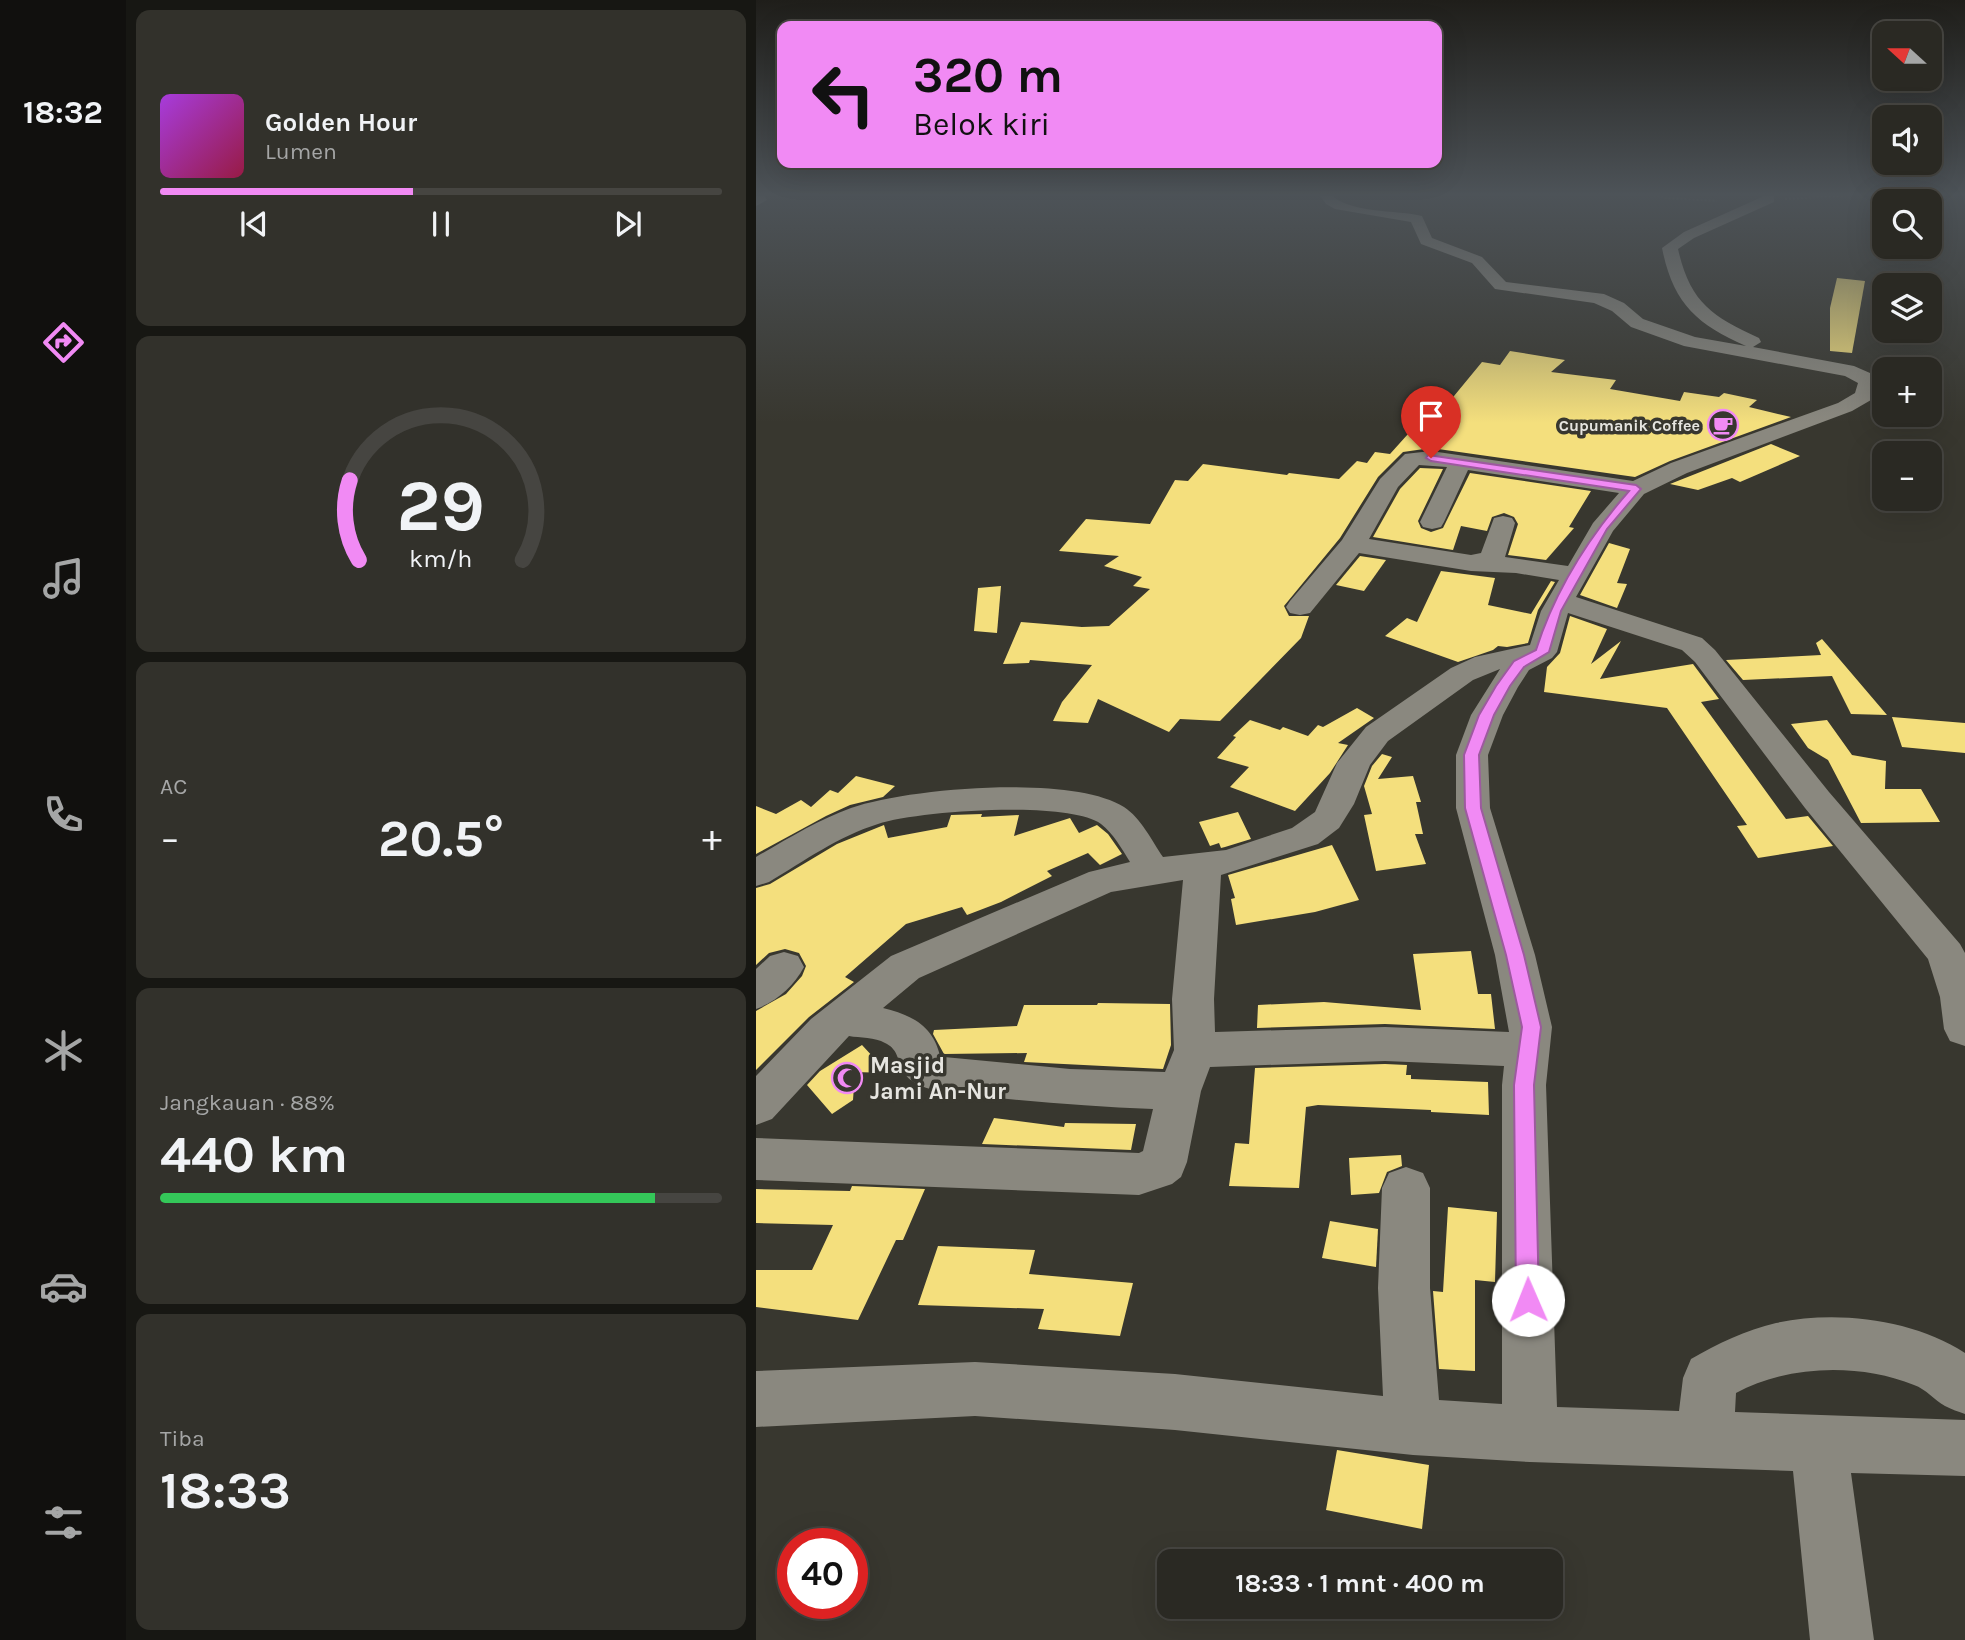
<!DOCTYPE html>
<html lang="id">
<meta charset="utf-8">
<style>
:root{--surface:#2a2923;--page:#32312b;--text:#f1f3f6;--muted:#a5a6a6;--line:#464541;--accent:#f18af4}
body{margin:0;font-family:Karla,sans-serif;background:var(--page);color:var(--text);height:100vh;display:flex;flex-direction:column;font-size:26px;white-space:nowrap}
*{box-sizing:border-box;margin:0}
p{font-size:23px;color:var(--muted)}
.icon{flex:none;width:38px;height:38px;fill:none;stroke:currentColor;stroke-width:2;stroke-linecap:round;stroke-linejoin:round}
.map{position:relative;flex:1;overflow:hidden}
.sheet{display:flex;flex-direction:column;gap:10px;padding:10px;background:#171713;width:630px}
.sheet>*{flex:none}
.banner{position:absolute;left:21px;top:21px;width:665px;height:147px;border-radius:14px;box-shadow:0 7px 28px #0002,0 0 0 2px var(--line);background:#f18af4;color:#111;overflow:hidden}
.needle{width:46px;rotate:291deg}
.controls{position:absolute;left:1116px;top:21px;display:grid;gap:14px}
.controls a{display:grid;place-items:center;width:70px;height:70px;border-radius:14px;background:var(--surface);box-shadow:0 7px 28px #0002,0 0 0 2px var(--line);font-size:35px}
.speed{position:absolute;left:21px;top:1528px;display:flex;gap:14px;font-size:35px;font-weight:700;text-align:center}
.speed>*{display:grid;place-content:center;width:91px;height:91px;border-radius:50%;background:var(--surface);box-shadow:0 7px 28px #0002,0 0 0 2px var(--line);line-height:1}
.speed .limit{border:10px solid #d22;background:#fff;color:#111}
.pin{position:absolute;display:grid;place-items:center;width:60px;height:60px;color:#fff;margin:-72px -30px;border-radius:50% 50% 50% 0;rotate:-45deg;box-shadow:0 0 7px #0007}
.pin .icon{rotate:45deg}
.me{position:absolute;width:77px;margin:-38px;rotate:359deg;stroke-linejoin:round;filter:drop-shadow(0 0 5px #0008)}
.turn{display:flex;align-items:center;gap:24px;height:147px;padding:0 21px;font-size:32px}
.turn .icon{width:91px;height:91px;stroke-width:2.5}
.turn b{display:block;font-size:49px;line-height:60px}
.big{font-size:52px;font-weight:700;line-height:1.1}
.sheet .widget{flex:1;display:flex;flex-direction:column;justify-content:center;gap:10px;min-width:0;padding:0 24px;border-radius:14px;background:var(--page)}
.sheet .dial{align-items:center;gap:0}
.dial svg{height:182px;overflow:visible;fill:none;stroke:var(--line);stroke-width:7;stroke-linecap:round;text-anchor:middle}
.dial text{fill:var(--text);stroke:none}
.song{display:flex;align-items:center;gap:21px}
.cover{width:84px;height:84px;border-radius:10px;background:linear-gradient(135deg,hsl(280 70% 55%),hsl(340 70% 35%))}
.played{height:7px;border-radius:4px;background:linear-gradient(90deg,var(--accent) 45%,var(--line) 45%)}
.keys{display:flex;justify-content:space-around;direction:ltr}
.heat{display:flex;justify-content:space-between;align-items:center;font-size:38px;direction:ltr}
.charge{height:10px;border-radius:5px;background:linear-gradient(90deg,#34c759 88%,var(--line) 0)}
.trip{position:absolute;left:401px;top:1549px;width:406px;height:70px;border-radius:14px;background:var(--surface);box-shadow:0 7px 28px #0002,0 0 0 2px var(--line);font-weight:700;line-height:70px;text-align:center}
main{display:flex;flex:1;min-height:0}
.tab-bar{display:flex;flex-direction:column;width:126px;justify-content:space-around;align-items:center;background:#11100e;color:var(--muted)}
.tab-bar .icon{width:49px;height:49px}
.tab-bar .selected{color:var(--accent)}
.tab-bar b{font-size:32px;color:var(--text)}
.map>svg:first-child{display:block}
.building{fill:#f4df7d}
.lines{fill:none;stroke-linecap:round;stroke-linejoin:round}
.path{stroke:#6c6b64;stroke-width:2;stroke-dasharray:2 2;stroke-linecap:butt}
.minor{fill:#8a887f;fill-rule:evenodd}
.route{fill:#f18af4;stroke:#9d5a9f;stroke-width:2}
.labels{text-anchor:middle;dominant-baseline:central;stroke-width:7;stroke-linejoin:round;paint-order:stroke}
.far-poi-label{font-size:16px;font-weight:bold;fill:#e6e5e0;stroke:#38372f;text-anchor:end}
.near-poi-label{font-size:23px;font-weight:bold;fill:#e6e5e0;stroke:#38372f;text-anchor:start}
</style>
<main>
<nav class="tab-bar">
<b>18:32</b>
<svg class="icon selected" aria-label="directions" viewBox="0 0 24 24"><path d="M12 3l9 9-9 9-9-9zM9 14v-3h6M13 9l2 2-2 2"/></svg>
<svg class="icon" aria-label="music" viewBox="0 0 24 24"><path d="M9 18V5l10-2v13"/><circle cx="6" cy="18" r="3"/><circle cx="16" cy="16" r="3"/></svg>
<svg class="icon" aria-label="phone" viewBox="0 0 24 24"><path d="M5 4h4l2 5-3 2q2 4 5 5l2-3 5 2v4C11 20 4 13 5 4z"/></svg>
<svg class="icon" aria-label="climate" viewBox="0 0 24 24"><path d="M12 3v18M4 7l16 10M4 17L20 7"/></svg>
<svg class="icon" aria-label="car" viewBox="0 0 24 24"><path d="M5 17H2v-5l4-1 3-4h7l3 4 3 1v5h-3M9 17h6M6 11h13"/><circle cx="7" cy="17" r="2"/><circle cx="17" cy="17" r="2"/></svg>
<svg class="icon" aria-label="filters" viewBox="0 0 24 24"><path d="M4 7h16M4 17h16"/><circle cx="9" cy="7" r="2"/><circle cx="15" cy="17" r="2"/></svg>
</nav>
<section class="sheet">
<div class="widget">
<div class="song"><i class="cover"></i><div><b>Golden Hour</b><p>Lumen</p></div></div>
<div class="played"></div>
<div class="keys"><svg class="icon" aria-label="previous" viewBox="0 0 24 24"><path d="M18 5L8 12l10 7zM5 5v14"/></svg><svg class="icon" aria-label="pause" viewBox="0 0 24 24"><path d="M8 5v14M16 5v14"/></svg><svg class="icon" aria-label="next" viewBox="0 0 24 24"><path d="M6 5l10 7-10 7zM19 5v14"/></svg></div>
</div>
<div class="widget dial"><svg viewBox="0 0 100 80">
<path d="M14 69A42 42 0 1 1 86 69"/>
<path d="M14 69A42 42 0 0 1 10 34" stroke="#f18af4"/>
<text x="50" y="56" font-size="32" font-weight="700">29</text>
<text x="50" y="72" font-size="11">km/h</text>
</svg></div>
<div class="widget"><p>AC</p>
<div class="heat"><a>−</a><b class="big">20.5°</b><a>+</a></div>
</div>
<div class="widget"><p>Jangkauan · 88%</p><b class="big">440 km</b><div class="charge"></div></div>
<div class="widget"><p>Tiba</p><b class="big">18:33</b></div>
</section>
<div class="map">
<svg width="1209" height="1640" viewBox="0 0 1209 1640">
<rect width="100%" height="100%" fill="#38372f"/>
<!-- building -->
<g class="building">
<path d="M1081,278L1109,281L1096,353L1074,351V308Z"/>
<path d="M754,351L809,360L795,372L860,380L854,389L924,401L928,392L963,397L968,393L1001,400L993,407L1035,417L914,461L879,477L675,448L647,452L622,477L584,538L528,606L533,616H553L545,638L464,721L424,719L413,732L342,699L332,723L297,721L306,702L336,665L274,660L273,663L247,664L265,622L326,627L353,626L394,589L377,586L386,577L348,566L363,556L303,551L330,519L394,524L419,480L432,481L447,464L531,475L533,473L583,479L601,461L611,463L619,452L634,454L652,434L684,413L726,362L744,365Z"/>
<path d="M1015,444L1044,456L984,482L976,478L942,490L914,484Z"/>
<path d="M664,468L687,469L662,521L665,528L675,532L687,528L714,473L835,491L813,527L818,528L790,560L752,555L762,524L758,517L748,513L736,517L731,531L705,526L697,550L617,537L644,489Z"/>
<path d="M853,543L874,549L861,583L871,584L861,608L824,595Z"/>
<path d="M604,556L630,560L608,591L580,585Z"/>
<path d="M685,571L739,578L732,605L775,614L795,581L799,582L782,610L772,643L751,647L742,646L737,650L702,662L629,636L651,618L661,622Z"/>
<path d="M245,586L241,633L218,631L222,588Z"/>
<path d="M814,616L851,629L835,664L865,641L844,679L937,664L963,699L945,702L1030,819L1052,816L1077,846L1002,858L981,826L991,825L911,708L788,692L791,667L804,653Z"/>
<path d="M1066,639L1079,654L1131,715L1095,714L1076,676L987,680L970,660L1065,655L1060,643Z"/>
<path d="M601,708L618,718L582,743L592,745L574,773L539,811L474,787L493,767L461,758L480,737L477,736L494,720L524,730L527,727L552,736L562,725L567,727Z"/>
<path d="M1136,717L1209,723V753L1146,747Z"/>
<path d="M1071,720L1096,755L1130,761L1129,789H1165L1184,822L1105,823L1072,760L1052,748L1035,724Z"/>
<path d="M626,754L636,757L622,779L657,776L665,802H660L667,834H659L670,864L620,871L608,815L616,814L608,786L616,766Z"/>
<path d="M100,776L139,786L127,797L94,805L70,816L0,854V806L20,814L45,800L55,807L74,790L82,793Z"/>
<path d="M482,812L495,839L469,847L465,848L463,843L454,846L443,822Z"/>
<path d="M226,814L225,817L263,815L258,836L314,818L323,833L341,825L352,834L366,854L344,865L332,853L291,871L296,876L245,902L211,915L206,907L150,924L89,977L98,982L53,1017L0,1070V1011L30,994L46,976L50,966L43,953L29,949L13,953L0,965V888L14,884L81,844L123,827L128,825L132,838L191,827L195,815Z"/>
<path d="M576,845L603,900L559,912L480,925L475,899L479,898L472,875Z"/>
<path d="M715,951L722,994H735L739,1029L629,1024L501,1028L502,1005L568,1002L665,1010L657,954Z"/>
<path d="M342,1003L414,1004L415,1045L407,1069L268,1062L271,1053L188,1054L177,1034L178,1030L261,1026L268,1005H341Z"/>
<path d="M106,1045L132,1073L99,1072L97,1100L76,1114L51,1085L64,1071Z"/>
<path d="M629,1064L651,1065L650,1075H655V1079L732,1082L733,1115L675,1112V1110L562,1105L550,1107L543,1188L473,1186L479,1143L493,1144L499,1068Z"/>
<path d="M238,1118L308,1127L309,1123L380,1124L375,1150L226,1144Z"/>
<path d="M645,1155L646,1166L631,1172L623,1193L595,1195L593,1158Z"/>
<path d="M96,1186L169,1189L147,1240H140L102,1320L0,1307V1270H56L77,1225L0,1223V1189L94,1191Z"/>
<path d="M692,1207L741,1212L739,1282L719,1280V1371L683,1369L677,1291L687,1292Z"/>
<path d="M574,1221L622,1229L620,1267L566,1258Z"/>
<path d="M182,1246L279,1250L273,1274L377,1283L364,1336L282,1329L288,1309L162,1305Z"/>
<path d="M581,1450L673,1465L666,1529L570,1510Z"/>
</g>
<g class="lines">
<!-- path -->
<g class="path">
<path d="M893,194L911,198L961,201"/>
<path d="M1029,199L1116,194"/>
</g>
<!-- minor -->
<g class="minor">
<path d="M0,194H7L11,200L0,206Z"/>
<path d="M563,194H575C590,213 642,210 666,216L676,238L726,257L750,282L848,294L868,303L887,319L939,337L990,346C940,324 917,303 906,248L928,232L1008,196H1018V202L938,238L922,249C934,302 955,316 1003,338L1005,342L997,347L1098,366L1114,373L1122,384L1115,400L1096,411L931,473L888,494L857,531L820,597L946,638L959,650L1073,792L1204,944L1209,953V1046L1194,1041L1188,1029L1184,997L1172,959L1049,808L939,662L926,650L812,613L801,652L796,658L773,670L762,687L747,715L732,755L734,808L779,955L796,1027L790,1085L801,1407L923,1411L927,1378L935,1359C961,1344 990,1330 1020,1323C1080,1310 1157,1319 1209,1353V1414C1203,1412 1195,1409 1189,1406C1178,1400 1170,1389 1158,1385C1103,1363 1032,1365 980,1393L979,1412L1209,1420V1476L1095,1473L1118,1640H1054L1037,1471L774,1462L657,1455L419,1430L219,1416L0,1427V1371L219,1362L419,1374L627,1396L622,1288L626,1188L633,1173L650,1167L667,1173L674,1188V1288L683,1400L746,1404V1085L748,1066L629,1061L454,1067L445,1091L431,1162L425,1177L416,1184L383,1195L0,1180V1138L383,1153L387,1151L397,1109C345,1107 294,1103 242,1098C220,1096 196,1096 174,1089C132,1076 152,1054 129,1043C119,1037 104,1038 93,1036L16,1119L0,1125V1076L55,1019L135,956L333,872L374,862C366,849 357,833 345,824C312,800 161,811 122,824C83,836 48,861 13,882L0,886V857C31,839 62,820 95,808C152,788 316,774 368,807C385,818 396,841 407,857L470,850L536,828L559,812L581,763L610,727L695,668L719,657L774,645L785,611L803,580L760,573L715,571L603,553L554,613L544,615L534,613L530,607L534,601L586,540L624,479L649,454L675,451L877,481L915,463L1082,403L1099,393L1102,383L1089,376L928,346L875,327L856,311L838,303L739,289L716,263L665,244L655,222L579,209L570,204ZM663,465L691,467L664,522L667,527L676,529L685,527L688,522L712,470L863,493L837,523L812,566L749,557L759,523L756,518L747,516L738,518L725,553L715,555L613,539L642,487ZM744,669L715,715L700,755V808L739,955L753,1032L629,1027L459,1032L458,999L465,875L562,844L583,828L598,804L614,765L632,741L717,680ZM427,880L416,999L418,1050L409,1072L314,1069L188,1057L184,1056C177,1025 155,1015 127,1008L163,978L355,892Z"/>
<path d="M28,952L42,956L48,967C38,986 20,1002 0,1009V969L14,956Z"/>
</g>
</g>
<!-- sky -->
<linearGradient id="sky" x2="0" y2="1"><stop stop-color="#1f1e1a"/><stop offset="0.46" stop-color="#4d5358"/><stop offset="1" stop-color="#4d5358" stop-opacity="0"/></linearGradient>
<rect width="1209" height="423" fill="url(#sky)"/>
<!-- route -->
<path class="route" d="M672,455L880,485L885,489L851,529L805,611L793,652L768,667L754,686L738,715L723,755L725,808L768,955L785,1027L778,1085L783,1300L780,1308L772,1311L763,1308L760,1300L758,1085L766,1027L750,955L709,808L708,755L723,715L740,686L758,661L780,650C799,590 832,538 873,491L675,461L670,458Z"/>
<!-- icons -->
<defs>
<g id="cafe-ring" transform="scale(1.575)"><circle r="9.5" fill="#38372f" stroke="#f18af4" stroke-width="1.5"/><path d="M-5.5-4.5H6V0H3Q3 3.5 0 3.5H-2.5Q-5.5 3.5-5.5 0ZM3-3.2v2h1.7v-2ZM-6 4.5H4V6H-6Z" fill="#f18af4"/></g>
<g id="mosque-ring" transform="scale(1.575)"><circle r="9.5" fill="#38372f" stroke="#f18af4" stroke-width="1.5"/><path d="M3.5-4.9A6 6 0 1 0 3.5 4.9A5 5 0 1 1 3.5-4.9Z" fill="#f18af4"/></g>
</defs>
<g fill-rule="evenodd">
<use href="#cafe-ring" x="967" y="425"/>
<use href="#mosque-ring" x="91" y="1078"/>
</g>
<g class="labels">
<!-- far-poi labels -->
<g class="far-poi-label">
<text x="944" y="425">Cupumanik Coffee</text>
</g>
<!-- near-poi labels -->
<g class="near-poi-label">
<text x="114" y="1065">Masjid<tspan x="114" dy="26">Jami An-Nur</tspan></text>
</g>
</g>
</svg>
<div class="controls">
<a><svg class="needle" viewBox="-14 -14 28 28"><path d="M0-13l5 13h-10z" fill="#e53935"/><path d="M0 13l5-13h-10z" fill="#a5a6a6"/></svg></a>
<a><svg class="icon" aria-label="sound" viewBox="0 0 24 24"><path d="M4 9h4l5-4v14l-5-4H4zM17 9q2 3 0 6"/></svg></a>
<a><svg class="icon" aria-label="search" viewBox="0 0 24 24"><circle cx="10" cy="10" r="6"/><path d="M15 15l6 6"/></svg></a>
<a><svg class="icon" aria-label="layers" viewBox="0 0 24 24"><path d="M12 4l9 5-9 5-9-5zM3 14l9 5 9-5"/></svg></a>
<a>+</a>
<a>−</a>
</div>
<div class="speed"><div class="limit">40</div></div>
<div class="pin" style="left:675px;top:458px;background:#d93025"><svg class="icon" aria-label="arrive" viewBox="0 0 24 24"><path d="M6 21V4h12l-3 4 3 4H6"/></svg></div>
<svg class="me" style="left:772px;top:1300px" viewBox="-20 -20 40 40"><circle r="19" fill="#fff"/><path d="M0-13L10 11 0 6-10 11z" fill="#f18af4"/></svg>
<div class="trip">18:33 · 1 mnt · 400 m</div>
<div class="banner">
<div class="turn"><svg class="icon" aria-label="left" viewBox="0 0 24 24"><path d="M17 20v-9H6M10 6l-5 5 5 5"/></svg><div><b>320 m</b>Belok kiri</div></div>
</div>
</div>
</main>
